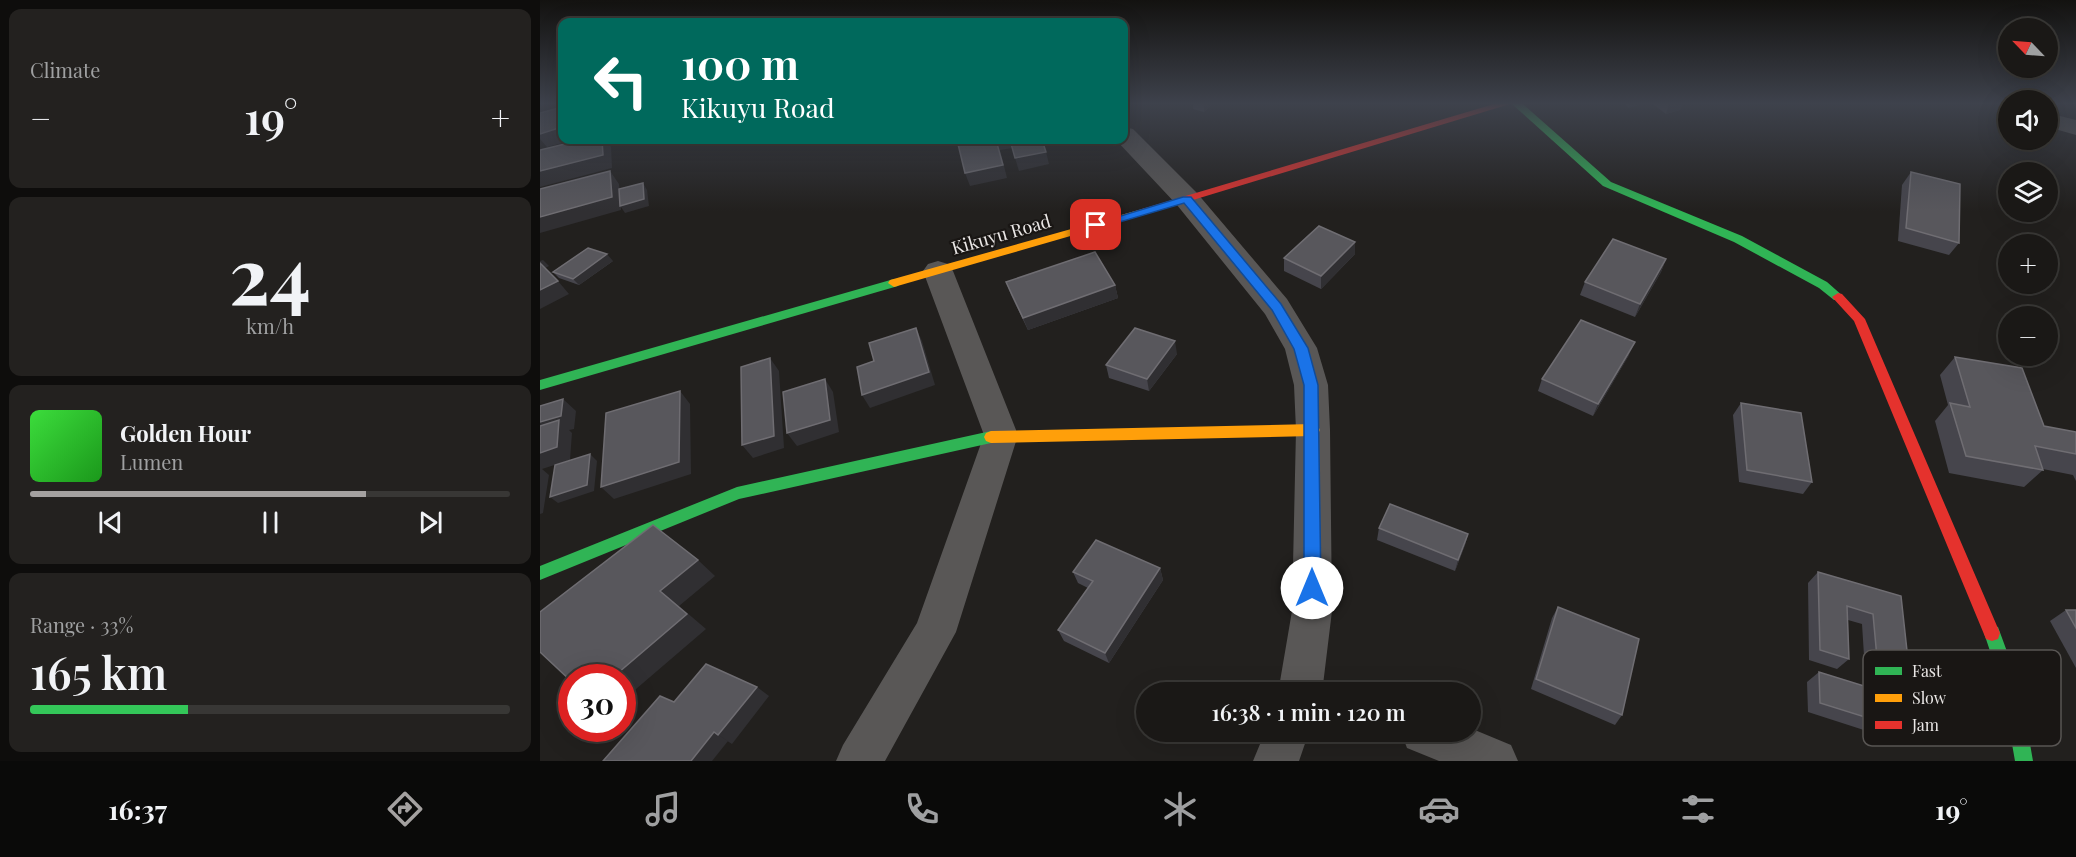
<!DOCTYPE html>
<meta charset="utf-8">
<style>
:root{--surface:#1a1816;--page:#23211f;--text:#f1f3f6;--muted:#9fa0a1;--line:#383735;--accent:#a4a1a0}
body{margin:0;font-family:"Playfair Display",serif;background:var(--page);color:var(--text);height:100vh;display:flex;flex-direction:column;font-size:22px;white-space:nowrap}
*{box-sizing:border-box;margin:0}
p{font-size:20px;color:var(--muted)}
.icon{flex:none;width:33px;height:33px;fill:none;stroke:currentColor;stroke-width:2;stroke-linecap:round;stroke-linejoin:round}
.map{position:relative;flex:1;overflow:hidden}
.sheet{display:flex;flex-direction:column;gap:9px;padding:9px;background:#0e0d0c;width:540px}
.sheet>*{flex:none}
.hud{position:absolute;left:18px;top:18px;width:570px;height:126px;border-radius:12px;box-shadow:0 6px 24px #0002,0 0 0 2px var(--line);background:#00695c;color:#fff;overflow:hidden}
.needle{width:39px;rotate:295deg}
.tools{position:absolute;left:1458px;top:18px;display:grid;gap:12px}
.tools a{display:grid;place-items:center;width:60px;height:60px;border-radius:50%;background:var(--surface);box-shadow:0 6px 24px #0002,0 0 0 2px var(--line);font-size:30px}
.speed{position:absolute;left:18px;top:664px;display:flex;gap:12px;font-size:30px;font-weight:700;text-align:center}
.speed>*{display:grid;place-content:center;width:78px;height:78px;border-radius:50%;background:var(--surface);box-shadow:0 6px 24px #0002,0 0 0 2px var(--line);line-height:1}
.speed .limit{border:9px solid #d22;background:#fff;color:#111}
.pin{position:absolute;display:grid;place-items:center;width:51px;height:51px;color:#fff;margin:-26px;border-radius:12px;box-shadow:0 3px 9px #0006}
.me{position:absolute;width:66px;margin:-33px;rotate:0deg;stroke-linejoin:round;filter:drop-shadow(0 0 4px #0008)}
.turn{display:flex;align-items:center;gap:21px;height:126px;padding:0 24px;font-size:27px}
.turn .icon{width:78px;height:78px;stroke-width:2.5}
.turn b{display:block;font-size:42px;line-height:51px}
.big{font-size:45px;font-weight:600;line-height:1.1}
.sheet .tile{flex:1;display:flex;flex-direction:column;justify-content:center;gap:9px;min-width:0;padding:0 21px;border-radius:12px;background:var(--page)}
.sheet .dial{align-items:center;gap:0}
.dial b{font-size:78px;line-height:1}
.song{display:flex;align-items:center;gap:18px}
.cover{width:72px;height:72px;border-radius:9px;background:linear-gradient(135deg,hsl(120 70% 55%),hsl(120 70% 35%))}
.played{height:6px;border-radius:3px;background:linear-gradient(90deg,var(--accent) 70%,var(--line) 70%)}
.keys{display:flex;justify-content:space-around;direction:ltr}
.heat{display:flex;justify-content:space-between;align-items:center;font-size:33px;direction:ltr}
.charge{height:9px;border-radius:4px;background:linear-gradient(90deg,#34c759 33%,var(--line) 0)}
.trip{position:absolute;left:596px;top:682px;width:345px;height:60px;border-radius:30px;background:var(--surface);box-shadow:0 6px 24px #0002,0 0 0 2px var(--line);font-weight:600;line-height:60px;text-align:center}
.menu{display:flex;height:96px;justify-content:space-around;align-items:center;background:#0a0a09;color:var(--muted)}
.menu .icon{width:42px;height:42px}
.menu .current{color:var(--accent)}
.menu b{font-size:27px;color:var(--text)}
main{display:flex;flex:1;min-height:0}
.map>svg:first-child{display:block}
.lines{fill:none;stroke-linecap:round;stroke-linejoin:round}
.street{fill:#595756;fill-rule:evenodd}
.fast{fill:#30b455;fill-rule:evenodd}
.slow{fill:#ff9f0a;fill-rule:evenodd}
.jam{fill:#e5322d;fill-rule:evenodd}
.wall{fill:#46454c}
.shaded-wall{fill:#302f32}
.building{fill:#58575c;stroke:#6f6d72;stroke-width:1.5}
.route{fill:#1a73e8;stroke:#114b97;stroke-width:1.5}
.labels{text-anchor:middle;dominant-baseline:central;stroke-width:4.5;stroke-linejoin:round;paint-order:stroke}
.street-label{font-size:18px;fill:#eae7e6;stroke:#191614}
.key{fill:#191614;stroke:#585553;stroke-width:1.5}
.key-label{font-size:16px;fill:#eae7e6}
</style>
<main>
<section class="sheet">
<div class="tile"><p>Climate</p>
<div class="heat"><a>−</a><b class="big">19°</b><a>+</a></div>
</div>
<div class="tile dial"><b>24</b><p>km/h</p></div>
<div class="tile">
<div class="song"><i class="cover"></i><div><b>Golden Hour</b><p>Lumen</p></div></div>
<div class="played"></div>
<div class="keys"><svg class="icon" aria-label="previous" viewBox="0 0 24 24"><path d="M18 5L8 12l10 7zM5 5v14"/></svg><svg class="icon" aria-label="pause" viewBox="0 0 24 24"><path d="M8 5v14M16 5v14"/></svg><svg class="icon" aria-label="next" viewBox="0 0 24 24"><path d="M6 5l10 7-10 7zM19 5v14"/></svg></div>
</div>
<div class="tile"><p>Range · 33%</p><b class="big">165 km</b><div class="charge"></div></div>
</section>
<div class="map">
<svg width="1536" height="761" viewBox="0 0 1536 761">
<rect width="100%" height="100%" fill="#22201e"/>
<g class="lines">
<!-- street -->
<g class="street">
<path d="M1508,113L1536,120V135L1508,127Z"/>
<path d="M584,127L593,129L657,193L747,299L777,348L788,385L790,430L792,611L782,693H738L752,611L756,430L754,385L745,349L725,314L637,205L576,140H584Z"/>
<path d="M398,261L408,264L413,271L478,435L416,632L345,761H296L303,745L377,623L444,435L383,271L388,264Z"/>
<path d="M930,728L971,745L978,761H899L867,748L861,732H930Z"/>
<path d="M725,732H769L759,761H713Z"/>
</g>
<!-- fast -->
<g class="fast">
<path d="M972,104H983L1071,182L1202,236L1287,282L1304,297L1302,300H1294L1279,288L1194,242L1063,186Z"/>
<path d="M354,279L358,280L360,283L358,286L0,390V380Z"/>
<path d="M451,431L456,433L458,437L456,441L451,443L199,499L0,580V566L197,487Z"/>
<path d="M1452,625L1458,627L1480,687L1493,761H1475L1462,687L1444,633L1446,627Z"/>
</g>
<!-- slow -->
<g class="slow">
<path d="M606,208L610,209V213L354,287L348,283L350,280Z"/>
<path d="M773,424L778,426L780,430L778,434L773,436L451,443L446,441L444,437L446,433L451,431Z"/>
</g>
<!-- jam -->
<g class="jam">
<path d="M954,104H970L610,213H602L600,211L602,209Z"/>
<path d="M1298,293L1302,294L1325,319L1460,633L1458,639L1452,641L1446,639L1314,321L1292,297Z"/>
</g>
</g>
<!-- wall -->
<g class="wall">
<path d="M653,104H672L664,112L653,109Z"/>
<path d="M1084,104H1102L1089,108Z"/>
<path d="M1113,104H1142L1140,110L1126,114Z"/>
<path d="M1371,172L1419,243L1409,255L1358,241L1362,185Z"/>
<path d="M815,254L781,289L744,271V258Z"/>
<path d="M1126,259L1121,272L1095,317L1040,295L1045,282Z"/>
<path d="M73,261L39,285L19,278L13,272Z"/>
<path d="M466,282L575,285L578,298L488,330L471,295Z"/>
<path d="M637,354L609,391L569,378L566,365Z"/>
<path d="M1089,355L1053,416L998,391L1002,379Z"/>
<path d="M1415,357L1504,426L1536,432V481L1533,475L1503,469V470L1484,487L1409,473L1395,421L1408,405L1400,375Z"/>
<path d="M1201,403L1272,482L1263,494L1199,482L1193,415Z"/>
<path d="M839,528L928,534L925,545L915,571L837,540Z"/>
<path d="M620,568L623,580L569,663L524,641L518,630L548,588L538,583L533,572Z"/>
<path d="M1278,572L1361,596L1376,733L1361,742L1268,712L1267,682L1279,672L1326,687L1322,624L1308,620L1309,659L1297,669L1269,660L1268,583Z"/>
<path d="M1018,607L1082,715L1075,725L991,689L1012,618Z"/>
<path d="M1526,610H1536V668L1510,621Z"/>
</g>
<!-- shaded-wall -->
<g class="shaded-wall">
<path d="M665,104H672L664,112V105Z"/>
<path d="M1090,104H1102L1089,108Z"/>
<path d="M1129,104H1142L1140,110L1126,114Z"/>
<path d="M22,127V140H33L7,147L0,139V134Z"/>
<path d="M62,140H66L71,147L72,168L0,187V171Z"/>
<path d="M456,140H470L472,148L460,150L467,178L430,186L425,173Z"/>
<path d="M506,152L509,164L479,171L475,158Z"/>
<path d="M70,171L79,184L81,206L103,183L107,190L109,206L85,213L81,207V210L0,233V217Z"/>
<path d="M815,242V254L781,289V276Z"/>
<path d="M67,254L73,261L39,285L33,279Z"/>
<path d="M1126,259L1121,272L1095,317L1100,304Z"/>
<path d="M3,260L9,266L0,271V261Z"/>
<path d="M18,281L29,294L0,309V290Z"/>
<path d="M575,285L578,298L488,330L483,318Z"/>
<path d="M376,328L382,341L395,385L330,408L322,395Z"/>
<path d="M635,341L637,354L609,391L607,379Z"/>
<path d="M1095,342L1089,355L1053,416L1058,404Z"/>
<path d="M230,358L239,371L244,448L213,458L202,445Z"/>
<path d="M285,379L293,392L299,432L257,446L247,433Z"/>
<path d="M140,391L150,404L151,474L74,499L61,487Z"/>
<path d="M23,399L36,411L34,429L29,430L32,433L30,460L2,469L9,475L3,513L0,514V422Z"/>
<path d="M50,454L57,461L54,491L18,503L10,497Z"/>
<path d="M928,534L925,545L915,571L918,560Z"/>
<path d="M158,560L175,576L139,606L166,629L82,701V678H72L120,591Z"/>
<path d="M620,568L623,580L569,663L565,653Z"/>
<path d="M217,687L229,696L192,744L178,735Z"/>
<path d="M174,732L188,741L172,761H151Z"/>
</g>
<!-- building -->
<g class="building">
<path d="M22,107V127L0,134V113Z"/>
<path d="M41,140H62L63,155L0,171V150Z"/>
<path d="M417,140H456L463,165L425,173Z"/>
<path d="M470,140H502L506,152L475,158Z"/>
<path d="M70,171L72,197L0,217V189Z"/>
<path d="M1371,172L1420,184L1419,243L1366,228Z"/>
<path d="M103,183L104,199L80,206L79,189Z"/>
<path d="M779,226L815,242L781,276L744,258Z"/>
<path d="M1073,239L1126,259L1100,304L1045,282Z"/>
<path d="M48,248L67,254L33,279L13,272Z"/>
<path d="M555,252L575,285L483,318L466,282Z"/>
<path d="M0,263L18,281L0,290Z"/>
<path d="M1041,320L1095,342L1058,404L1002,379Z"/>
<path d="M376,328L389,372L322,395L317,367L334,361L329,343Z"/>
<path d="M595,328L635,341L607,379L566,365Z"/>
<path d="M1415,357L1482,368L1504,426L1536,432V454L1495,446L1503,470L1426,456L1410,403L1430,407Z"/>
<path d="M230,358L234,436L202,445L201,367Z"/>
<path d="M285,379L290,420L247,433L243,392Z"/>
<path d="M140,391L139,462L61,487L66,413Z"/>
<path d="M23,399L21,416L0,422V406Z"/>
<path d="M1201,403L1261,413L1272,482L1207,470Z"/>
<path d="M19,420L17,447L0,453V426Z"/>
<path d="M50,454L47,485L10,497L15,465Z"/>
<path d="M850,504L928,534L918,560L839,528Z"/>
<path d="M113,525L158,560L120,591L147,614L72,678H32V682L0,652V612Z"/>
<path d="M556,540L620,568L565,653L518,630L553,581L533,572Z"/>
<path d="M1278,572L1361,596L1376,733L1280,703L1279,672L1340,691L1333,614L1307,606L1309,659L1280,650Z"/>
<path d="M1018,607L1099,639L1082,715L996,679Z"/>
<path d="M1526,610H1536V628Z"/>
<path d="M166,664L217,687L178,735L174,732L151,761H63L120,696L134,702Z"/>
</g>
<!-- sky -->
<linearGradient id="sky" x2="0" y2="1"><stop stop-color="#131210"/><stop offset="0.49" stop-color="#3e424c"/><stop offset="1" stop-color="#3e424c" stop-opacity="0"/></linearGradient>
<rect width="1536" height="211" fill="url(#sky)"/>
<!-- route -->
<path class="route" d="M643,197H651L741,304L768,348L778,385L781,588L778,593L772,596L767,593L764,588V385L754,349L732,310L644,203L556,229L551,225Z"/>
<g class="labels">
<!-- street labels -->
<g class="street-label">
<text transform="translate(461 234) rotate(-16)">Kikuyu Road</text>
</g>
</g>
<!-- legend -->
<rect x="1323" y="650" width="198" height="96" rx="9" class="key"/>
<rect x="1335" y="667" width="27" height="8" fill="#30b455"/>
<rect x="1335" y="694" width="27" height="8" fill="#ff9f0a"/>
<rect x="1335" y="721" width="27" height="8" fill="#e5322d"/>
<g class="key-label">
<text x="1372" y="677">Fast</text>
<text x="1372" y="704">Slow</text>
<text x="1372" y="731">Jam</text>
</g>
</svg>
<div class="tools">
<a><svg class="needle" viewBox="-14 -14 28 28"><path d="M0-13l5 13h-10z" fill="#e53935"/><path d="M0 13l5-13h-10z" fill="#9fa0a1"/></svg></a>
<a><svg class="icon" aria-label="sound" viewBox="0 0 24 24"><path d="M4 9h4l5-4v14l-5-4H4zM17 9q2 3 0 6"/></svg></a>
<a><svg class="icon" aria-label="layers" viewBox="0 0 24 24"><path d="M12 4l9 5-9 5-9-5zM3 14l9 5 9-5"/></svg></a>
<a>+</a>
<a>−</a>
</div>
<div class="speed"><div class="limit">30</div></div>
<div class="pin" style="left:556px;top:225px;background:#d93025"><svg class="icon" aria-label="arrive" viewBox="0 0 24 24"><path d="M6 21V4h12l-3 4 3 4H6"/></svg></div>
<svg class="me" style="left:772px;top:588px" viewBox="-20 -20 40 40"><circle r="19" fill="#fff"/><path d="M0-13L10 11 0 6-10 11z" fill="#1a73e8"/></svg>
<div class="trip">16:38 · 1 min · 120 m</div>
<div class="hud">
<div class="turn"><svg class="icon" aria-label="left" viewBox="0 0 24 24"><path d="M17 20v-9H6M10 6l-5 5 5 5"/></svg><div><b>100 m</b>Kikuyu Road</div></div>
</div>
</div>
</main>
<nav class="menu">
<b>16:37</b>
<svg class="icon current" aria-label="directions" viewBox="0 0 24 24"><path d="M12 3l9 9-9 9-9-9zM9 14v-3h6M13 9l2 2-2 2"/></svg>
<svg class="icon" aria-label="music" viewBox="0 0 24 24"><path d="M9 18V5l10-2v13"/><circle cx="6" cy="18" r="3"/><circle cx="16" cy="16" r="3"/></svg>
<svg class="icon" aria-label="phone" viewBox="0 0 24 24"><path d="M5 4h4l2 5-3 2q2 4 5 5l2-3 5 2v4C11 20 4 13 5 4z"/></svg>
<svg class="icon" aria-label="climate" viewBox="0 0 24 24"><path d="M12 3v18M4 7l16 10M4 17L20 7"/></svg>
<svg class="icon" aria-label="car" viewBox="0 0 24 24"><path d="M5 17H2v-5l4-1 3-4h7l3 4 3 1v5h-3M9 17h6M6 11h13"/><circle cx="7" cy="17" r="2"/><circle cx="17" cy="17" r="2"/></svg>
<svg class="icon" aria-label="filters" viewBox="0 0 24 24"><path d="M4 7h16M4 17h16"/><circle cx="9" cy="7" r="2"/><circle cx="15" cy="17" r="2"/></svg>
<b>19°</b>
</nav>
